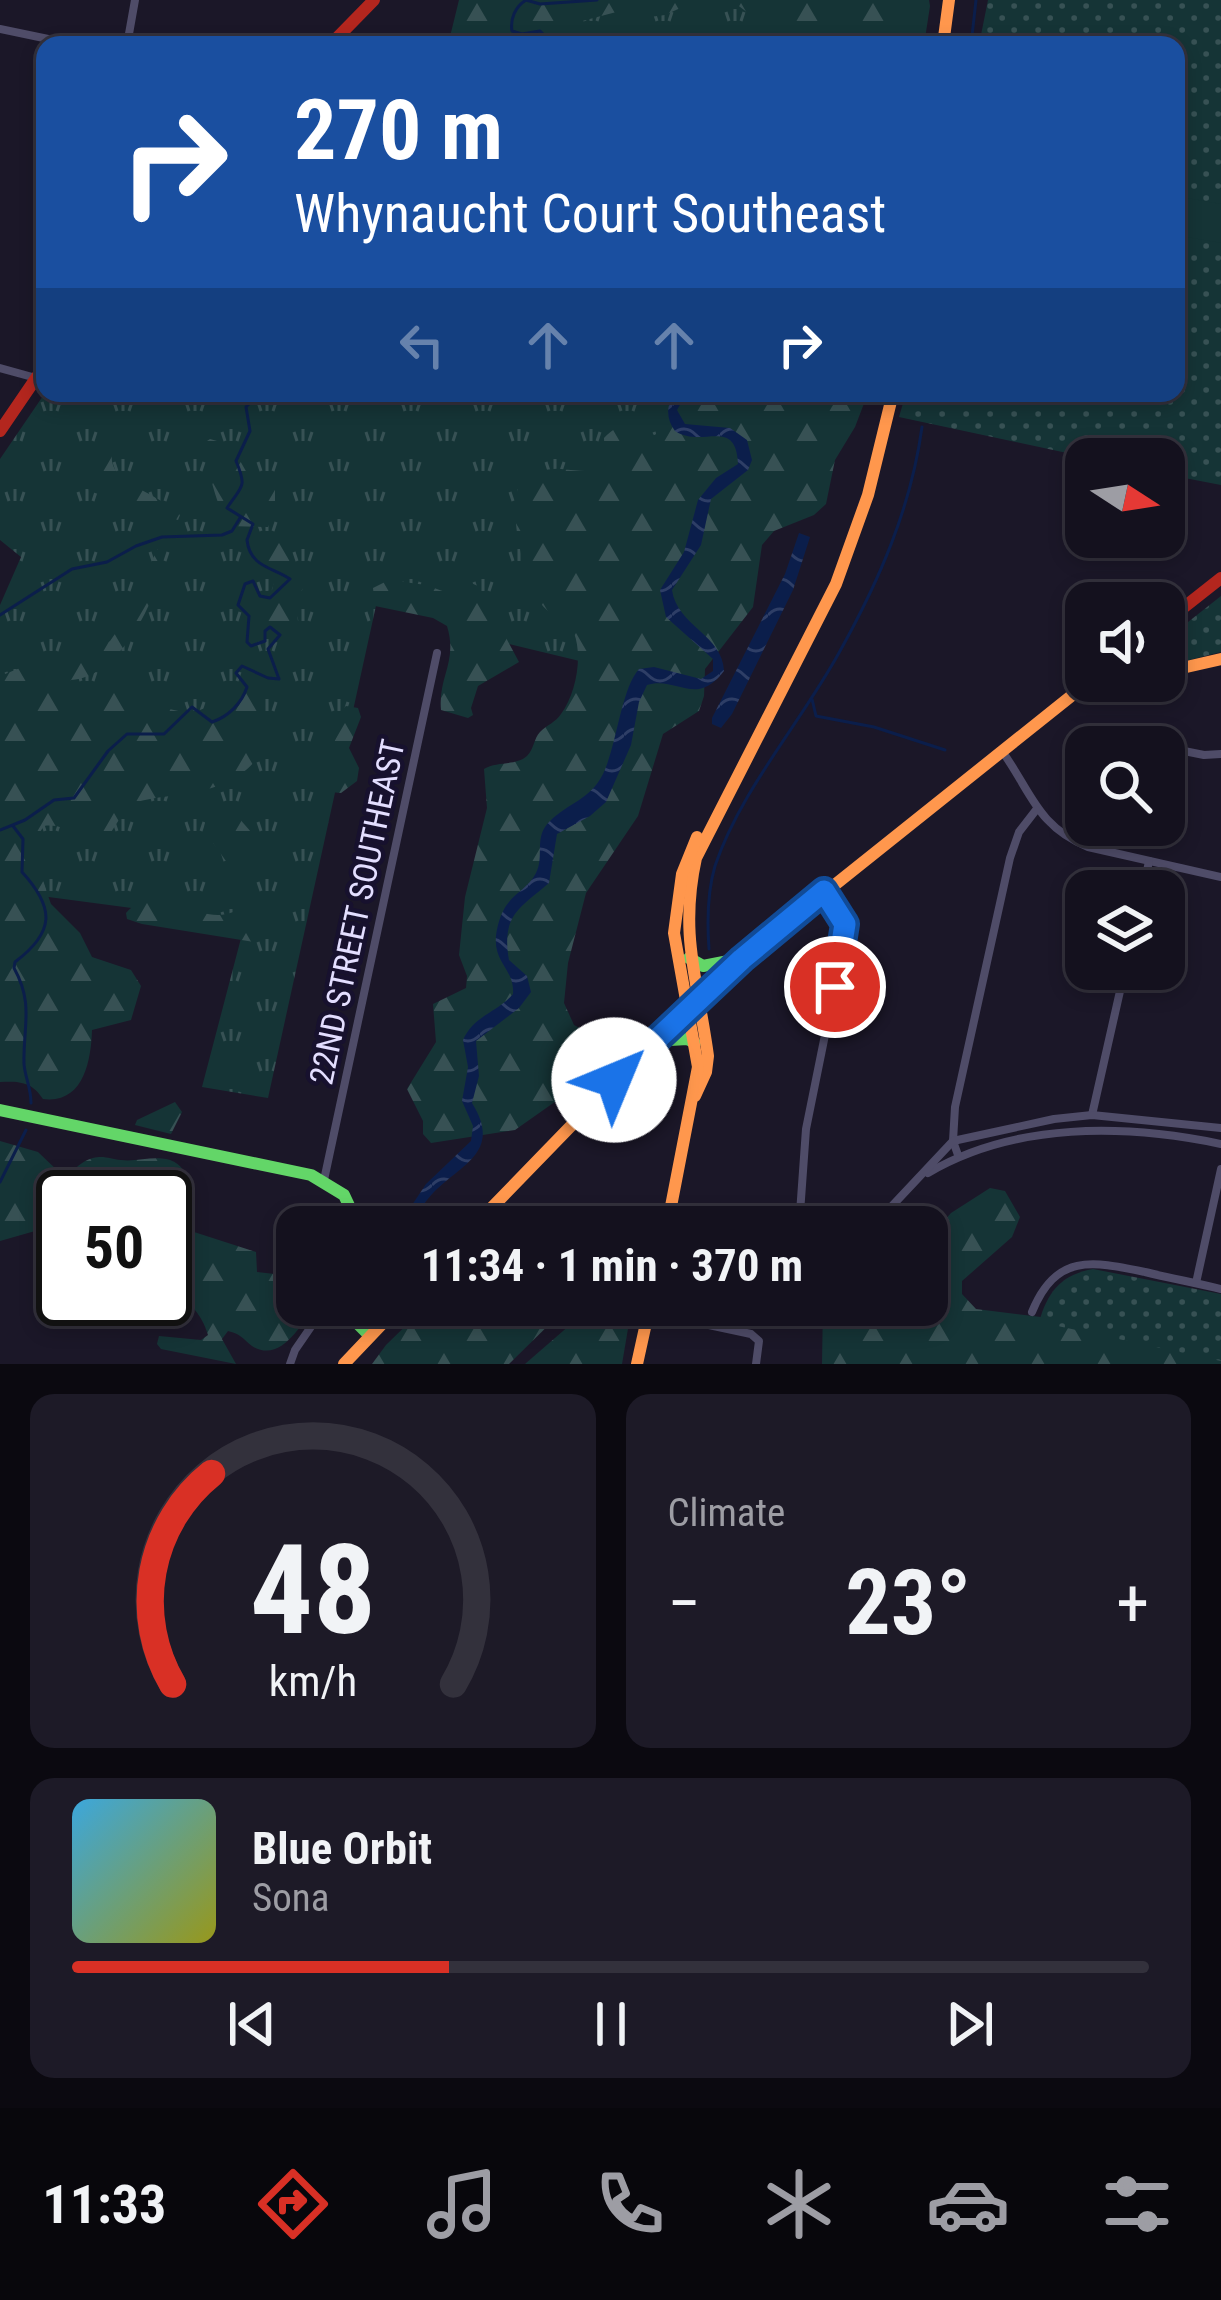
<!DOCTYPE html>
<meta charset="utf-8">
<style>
:root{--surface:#14111e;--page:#1d1a27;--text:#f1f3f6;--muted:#9d9da4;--line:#33313c;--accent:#d93025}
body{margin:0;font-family:"Roboto Condensed",sans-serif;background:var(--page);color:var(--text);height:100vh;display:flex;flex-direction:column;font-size:45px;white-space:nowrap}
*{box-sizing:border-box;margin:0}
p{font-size:39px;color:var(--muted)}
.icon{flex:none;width:66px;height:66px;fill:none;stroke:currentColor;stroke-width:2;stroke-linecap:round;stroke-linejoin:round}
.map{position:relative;height:1364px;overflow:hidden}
.details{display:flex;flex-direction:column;gap:30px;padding:30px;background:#0b0910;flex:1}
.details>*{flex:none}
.top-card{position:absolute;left:36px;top:36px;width:1149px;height:366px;border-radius:24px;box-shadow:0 6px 18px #0003,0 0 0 3px var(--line);background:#1a4fa0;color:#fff;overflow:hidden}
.needle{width:78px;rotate:102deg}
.controls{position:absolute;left:1065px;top:438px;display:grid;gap:24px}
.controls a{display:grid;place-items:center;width:120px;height:120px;border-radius:24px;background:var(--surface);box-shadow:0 6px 18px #0003,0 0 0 3px var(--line);font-size:60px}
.speed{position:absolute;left:36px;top:1170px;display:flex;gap:24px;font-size:60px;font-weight:700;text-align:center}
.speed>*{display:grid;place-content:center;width:156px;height:156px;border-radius:50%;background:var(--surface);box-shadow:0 6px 18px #0003,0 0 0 3px var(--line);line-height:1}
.speed .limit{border:6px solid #111;border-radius:18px;background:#fff;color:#111}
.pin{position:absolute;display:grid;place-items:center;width:102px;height:102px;color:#fff;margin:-51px;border:6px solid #fff;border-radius:50%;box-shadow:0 3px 12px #0007}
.me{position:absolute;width:132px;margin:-66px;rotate:45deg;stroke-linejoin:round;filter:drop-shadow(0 0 9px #0008)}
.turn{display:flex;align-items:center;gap:42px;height:252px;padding:0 60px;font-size:54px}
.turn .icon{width:156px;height:156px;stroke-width:2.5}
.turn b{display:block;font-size:84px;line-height:102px}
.lanes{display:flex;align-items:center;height:114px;padding:0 60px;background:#0003;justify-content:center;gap:60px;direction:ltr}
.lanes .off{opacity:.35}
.big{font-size:90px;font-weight:700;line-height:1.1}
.details .widget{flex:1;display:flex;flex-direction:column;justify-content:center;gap:18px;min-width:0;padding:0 42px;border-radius:24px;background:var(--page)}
.details .dial{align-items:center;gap:0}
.dial svg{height:312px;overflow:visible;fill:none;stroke:var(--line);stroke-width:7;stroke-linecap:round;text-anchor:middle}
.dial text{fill:var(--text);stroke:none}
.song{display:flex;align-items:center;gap:36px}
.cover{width:144px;height:144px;border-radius:18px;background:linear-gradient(135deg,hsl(200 70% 55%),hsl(60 70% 35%))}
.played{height:12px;border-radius:6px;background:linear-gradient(90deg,var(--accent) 35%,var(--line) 35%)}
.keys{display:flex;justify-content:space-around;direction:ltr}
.heat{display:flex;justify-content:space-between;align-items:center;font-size:66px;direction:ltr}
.details .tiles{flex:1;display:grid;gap:30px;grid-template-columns:1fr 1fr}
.widget:last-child{grid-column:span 2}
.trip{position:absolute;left:276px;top:1206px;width:672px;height:120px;border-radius:24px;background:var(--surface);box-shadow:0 6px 18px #0003,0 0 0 3px var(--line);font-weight:700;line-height:120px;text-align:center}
.tabs{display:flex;height:192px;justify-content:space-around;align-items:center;background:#08070c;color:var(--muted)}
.tabs .icon{width:84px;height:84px}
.tabs .selected{color:var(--accent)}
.tabs b{font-size:54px;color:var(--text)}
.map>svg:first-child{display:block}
.grass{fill:url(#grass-tufts)}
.forest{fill:url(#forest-firs)}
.park{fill:url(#park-dots)}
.garden{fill:#153436}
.water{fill:url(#water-waves)}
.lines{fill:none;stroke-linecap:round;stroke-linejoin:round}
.stream{stroke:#0b1e4b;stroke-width:3}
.street{stroke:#4f4c68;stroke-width:8}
.fast{stroke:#63d668;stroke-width:12}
.slow{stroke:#ff974d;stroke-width:12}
.jam{stroke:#b3261e;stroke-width:12}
.route-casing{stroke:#114b97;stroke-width:30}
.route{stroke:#1a73e8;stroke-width:21}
.labels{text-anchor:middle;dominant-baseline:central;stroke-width:9;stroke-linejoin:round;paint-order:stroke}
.street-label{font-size:33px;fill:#e3deff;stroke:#17112e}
</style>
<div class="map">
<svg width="1221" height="1364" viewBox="0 0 1221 1364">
<defs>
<pattern id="grass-tufts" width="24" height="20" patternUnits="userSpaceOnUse" patternTransform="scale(3)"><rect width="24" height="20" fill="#153436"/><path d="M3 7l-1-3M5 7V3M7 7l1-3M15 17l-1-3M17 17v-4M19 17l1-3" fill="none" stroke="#375154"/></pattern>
<pattern id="forest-firs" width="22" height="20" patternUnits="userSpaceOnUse" patternTransform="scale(3)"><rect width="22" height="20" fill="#153436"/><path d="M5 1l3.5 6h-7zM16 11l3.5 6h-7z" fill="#375154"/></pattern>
<pattern id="park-dots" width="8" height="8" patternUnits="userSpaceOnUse" patternTransform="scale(3)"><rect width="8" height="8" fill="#153436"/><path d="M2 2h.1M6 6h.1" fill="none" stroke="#375154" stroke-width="1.8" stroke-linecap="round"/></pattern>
<pattern id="water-waves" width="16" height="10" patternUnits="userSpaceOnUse" patternTransform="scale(3)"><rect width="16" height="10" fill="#0b1e4b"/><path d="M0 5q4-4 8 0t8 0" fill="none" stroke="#2e3e66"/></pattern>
</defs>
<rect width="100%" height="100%" fill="#1b1728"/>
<!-- grass -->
<g class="grass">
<path d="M484,0H778L805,45H474Z"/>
<path d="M45,393H732L588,663L484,638L379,592L268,1098L202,1087L245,923L26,894L0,689V605L21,557L0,540V459Z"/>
</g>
<!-- forest -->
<g class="forest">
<path d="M459,0H698L665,15L642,18L624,10L563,26L559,37L561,45H448Z"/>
<path d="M731,0H929L930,6L924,45H796L778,36Z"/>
<path d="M666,393H868L855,427L835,460L826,504L814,515L774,531L762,545L753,607L705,669L704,696L699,711L663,734L638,816L586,893L568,963L564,1003L574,1025L593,1035L594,1056L559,1099L515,1130L431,1143L423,1134V1121L407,1089L436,1042L433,1004L466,988L467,976L459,955L465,897L487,808L484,769C497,761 516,766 527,756C534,749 534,738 540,732C547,725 556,722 561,714C576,694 583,656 574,633C568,619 548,616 540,602C522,574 506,507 522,477C535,473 547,468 561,469C592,472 606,477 604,438C622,418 632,431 655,435L661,427L660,414Z"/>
<path d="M121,417L125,422C85,485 144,481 180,515L178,520L89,491C83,467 108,442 113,419Z"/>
<path d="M210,439L231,445L251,480L271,479L275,484V512L268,527L229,526C215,503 208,469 204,443Z"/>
<path d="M278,538L303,586L297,614L300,635L292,640L254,616L250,603L254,594L272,590L274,581C263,564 259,557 270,539Z"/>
<path d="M159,546L164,548C163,592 121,678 71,680L67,686C81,699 100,696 117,689C145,696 176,721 205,708L210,691C230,684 259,682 263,710C264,716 262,722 262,728C263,745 260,759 246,770C212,798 168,792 129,804L108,837C76,847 71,822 44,826L38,835V868L51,904L80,933L92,957L131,970L141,986L131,1020L92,1030C91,1062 83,1104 43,1099C32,1082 20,1081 0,1082V676L30,664L78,659L110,641L122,624Z"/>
<path d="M389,580L426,585L456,596L463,585L471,583L478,586L519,662L478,686L471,708L473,715L468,718L441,710C438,676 458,662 447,626L433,618L375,606L373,588Z"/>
<path d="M346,706L358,708L361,717L349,748L359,768L357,781L341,793L330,792C313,771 332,752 339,730L334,717Z"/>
<path d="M225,802L257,839L253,861L242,873L233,871L204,830L207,808Z"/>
<path d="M254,895L259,896L256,923L261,933L254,942L142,924L127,919L126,913C157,878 195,925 230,913C239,911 247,901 254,895Z"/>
<path d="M175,1102L182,1112L171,1134L135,1125L137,1120Z"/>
<path d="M0,1141L38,1152L60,1173C75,1173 80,1161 93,1158C104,1155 110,1159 121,1160C144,1163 174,1147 187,1177C196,1196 188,1214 194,1232L256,1252L257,1272L292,1276L297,1262V1305H316C301,1324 281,1364 252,1346C242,1338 241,1334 228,1331L222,1339L236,1364L161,1349L157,1344L159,1336L201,1340L208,1335C202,1313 185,1296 165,1287V1197H63V1223L0,1241Z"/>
<path d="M990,1188L1005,1191L1020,1217L1012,1237L962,1281V1294L976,1309L1049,1318L1221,1310V1364H822L823,1305H927V1240L951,1213Z"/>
<path d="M427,1305H569L509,1364H372L386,1345Z"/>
<path d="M593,1305H632L622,1364H525Z"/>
</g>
<!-- park -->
<g class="park">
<path d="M988,0H1221V485L1164,474V459H1095L899,417L906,393H1176V45H979Z"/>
<path d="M1221,596V652L1181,662L1164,653V641Z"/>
<path d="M1093,1269L1221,1294V1361L1039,1322C1048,1291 1061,1275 1093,1269Z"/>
</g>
<!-- garden -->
<path class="garden" d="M1187,198L1221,204V243L1181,236Z"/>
<!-- water -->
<g class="water">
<path d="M677,393H687L677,410L685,424L730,428L747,440L752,460L748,470L711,499L701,545L672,590C677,626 723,635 724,671C696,708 677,676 647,685L639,702L631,745L606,802L590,816L557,834L549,883C520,908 501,915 509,960L527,976L531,992L519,1008L476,1041L479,1076L472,1103C513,1168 425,1169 415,1227H403L404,1217L426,1184L471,1141L473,1126L462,1101L468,1067L463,1040C474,1015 497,1013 513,994C515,966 488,963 498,925C506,893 525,894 536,873C545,856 533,837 550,821C568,803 590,800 603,774C617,745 621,689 639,669L654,667L701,679L713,671V659L666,617L660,590L684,552L698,500L716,478L738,464C736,416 702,449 675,431C666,419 665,404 677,393Z"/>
<path d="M799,533L810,537L793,590L732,714L721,728L712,724V718L785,574Z"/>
</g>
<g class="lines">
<!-- stream -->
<g class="stream">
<path d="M554,45L540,31L522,34L512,31C510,19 515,7 526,0L540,4L597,0"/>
<path d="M971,45L976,0"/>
<path d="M0,615L72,569L107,562L136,546L162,537L222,535L232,531L240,518"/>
<path d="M812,699L816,716L874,727L945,750"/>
<path d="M13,826L23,839L22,872C55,908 55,932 15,962L14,968C34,1004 23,1026 24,1064C25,1077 31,1088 31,1103"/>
<path d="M0,830L25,820L54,800L74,798L108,751L127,734H164L192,707L212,722C228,717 242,703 247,687L236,673L242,666L268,678L279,679L268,649L280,635L270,627L265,631V641L251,646L247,642L249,616L238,605L245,584L253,581L260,596L270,598L290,579C272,567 250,567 247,540L253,524L227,508C241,486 248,489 236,461L250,431L246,407L259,393"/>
<path d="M709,949C707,921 707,893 715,866C740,791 802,721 840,651C879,581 911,508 922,427"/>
<path d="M0,1182L26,1130"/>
</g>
<!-- street -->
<g class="street">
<path d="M0,29L77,45"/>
<path d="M127,45L135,0"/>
<path d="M0,368L36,378"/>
<path d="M1124,739L1204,755L1221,754"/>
<path d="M1002,751C1032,793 1037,826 1088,847L1221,877"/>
<path d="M1143,891L1149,861"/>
<path d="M1092,1115L1125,969"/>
<path d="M958,1155L953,1141L955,1107L1010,858L1019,832L1036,810"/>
<path d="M928,1173C1015,1122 1124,1124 1221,1144"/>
<path d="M324,1180L437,653"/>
<path d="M891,1207L953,1141L1054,1119L1092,1115L1221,1128"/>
<path d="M799,1227L806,1129L845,936L843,916L825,892"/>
<path d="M1196,1283L1221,1169"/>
<path d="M648,1312L751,1334L759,1341L756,1364"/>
<path d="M1032,1312C1056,1253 1092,1261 1145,1272C1170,1278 1196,1283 1221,1289"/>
<path d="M290,1364L295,1350L326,1305"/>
</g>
<!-- fast -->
<g class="fast">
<path d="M689,958L703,966L739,959"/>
<path d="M654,1041L687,1039L695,1043"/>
<path d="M0,1110L311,1175L344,1195L359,1227"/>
<path d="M347,1305L351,1317L370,1336"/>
</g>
<!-- slow -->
<g class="slow">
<path d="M943,45L949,0"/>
<path d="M1164,660L1182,668L1221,659"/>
<path d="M695,1096L706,1072L708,1056C698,981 679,935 696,858L836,584L868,495L893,393"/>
<path d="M473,1227L632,1063L742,959L1090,681"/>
<path d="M667,1227L698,1067L674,933L682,874L697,837"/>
<path d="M344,1364L400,1305"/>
<path d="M637,1364L650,1305"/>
</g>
<!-- jam -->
<g class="jam">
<path d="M330,45L374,0"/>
<path d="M0,431L45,365"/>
<path d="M1164,623L1221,578"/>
</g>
</g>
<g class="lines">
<!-- route casing -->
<g class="route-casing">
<path id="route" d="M614,1080L742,959L824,891L845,924L835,987"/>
</g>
<!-- route -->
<use href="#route" class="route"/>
</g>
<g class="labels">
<!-- street labels -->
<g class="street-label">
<text transform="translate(357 912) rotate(-78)">22ND STREET SOUTHEAST</text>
</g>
</g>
</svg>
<div class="controls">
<a><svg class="needle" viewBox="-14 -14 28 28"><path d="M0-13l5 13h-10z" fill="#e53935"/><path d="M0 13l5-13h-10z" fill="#9d9da4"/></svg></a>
<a><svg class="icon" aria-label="sound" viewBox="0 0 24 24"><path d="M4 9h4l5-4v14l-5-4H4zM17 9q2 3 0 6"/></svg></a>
<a><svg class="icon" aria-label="search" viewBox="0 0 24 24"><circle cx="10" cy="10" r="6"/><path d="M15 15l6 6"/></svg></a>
<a><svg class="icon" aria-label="layers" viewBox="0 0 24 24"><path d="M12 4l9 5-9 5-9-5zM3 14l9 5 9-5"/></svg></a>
</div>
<div class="speed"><div class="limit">50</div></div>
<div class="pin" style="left:835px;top:987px;background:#d93025"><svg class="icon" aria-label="arrive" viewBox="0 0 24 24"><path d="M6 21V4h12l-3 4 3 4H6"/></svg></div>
<svg class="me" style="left:614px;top:1080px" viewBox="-20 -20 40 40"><circle r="19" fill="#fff"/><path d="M0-13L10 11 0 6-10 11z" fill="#1a73e8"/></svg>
<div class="trip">11:34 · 1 min · 370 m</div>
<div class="top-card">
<div class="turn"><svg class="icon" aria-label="right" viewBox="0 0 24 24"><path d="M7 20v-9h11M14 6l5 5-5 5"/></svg><div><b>270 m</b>Whynaucht Court Southeast</div></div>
<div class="lanes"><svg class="icon off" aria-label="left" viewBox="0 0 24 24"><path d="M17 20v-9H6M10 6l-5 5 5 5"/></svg><svg class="icon off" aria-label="ahead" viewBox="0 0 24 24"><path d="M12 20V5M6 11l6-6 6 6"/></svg><svg class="icon off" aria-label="ahead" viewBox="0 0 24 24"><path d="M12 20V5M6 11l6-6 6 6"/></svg><svg class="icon" aria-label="right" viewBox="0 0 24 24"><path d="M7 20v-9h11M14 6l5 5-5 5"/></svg></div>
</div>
</div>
<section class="details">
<div class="tiles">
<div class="widget dial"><svg viewBox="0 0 100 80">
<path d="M14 69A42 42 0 1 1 86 69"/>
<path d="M14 69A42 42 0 0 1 24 15" stroke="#d93025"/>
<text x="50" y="56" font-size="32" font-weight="700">48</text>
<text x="50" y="72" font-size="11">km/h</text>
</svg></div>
<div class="widget"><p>Climate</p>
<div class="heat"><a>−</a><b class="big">23°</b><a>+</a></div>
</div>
<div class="widget">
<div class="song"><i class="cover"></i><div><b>Blue Orbit</b><p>Sona</p></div></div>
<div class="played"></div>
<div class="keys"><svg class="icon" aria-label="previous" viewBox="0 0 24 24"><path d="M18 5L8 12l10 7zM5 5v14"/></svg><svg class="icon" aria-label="pause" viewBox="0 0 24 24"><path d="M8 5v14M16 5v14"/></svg><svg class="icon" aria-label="next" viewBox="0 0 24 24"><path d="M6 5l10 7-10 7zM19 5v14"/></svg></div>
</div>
</div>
</section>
<nav class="tabs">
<b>11:33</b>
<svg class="icon selected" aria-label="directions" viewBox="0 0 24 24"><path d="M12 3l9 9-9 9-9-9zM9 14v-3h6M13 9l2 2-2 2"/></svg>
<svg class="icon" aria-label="music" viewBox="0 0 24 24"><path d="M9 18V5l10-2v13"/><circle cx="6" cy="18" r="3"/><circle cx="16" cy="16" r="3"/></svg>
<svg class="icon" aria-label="phone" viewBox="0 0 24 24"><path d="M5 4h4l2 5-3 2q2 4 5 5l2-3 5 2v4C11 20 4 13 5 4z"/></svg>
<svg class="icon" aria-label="climate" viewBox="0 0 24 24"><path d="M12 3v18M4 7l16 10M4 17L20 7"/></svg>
<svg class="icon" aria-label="car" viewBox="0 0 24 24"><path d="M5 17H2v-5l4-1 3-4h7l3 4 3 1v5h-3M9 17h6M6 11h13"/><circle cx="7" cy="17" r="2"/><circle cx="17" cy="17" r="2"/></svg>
<svg class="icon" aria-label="filters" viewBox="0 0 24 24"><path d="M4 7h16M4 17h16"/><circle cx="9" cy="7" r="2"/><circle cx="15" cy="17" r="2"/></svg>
</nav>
